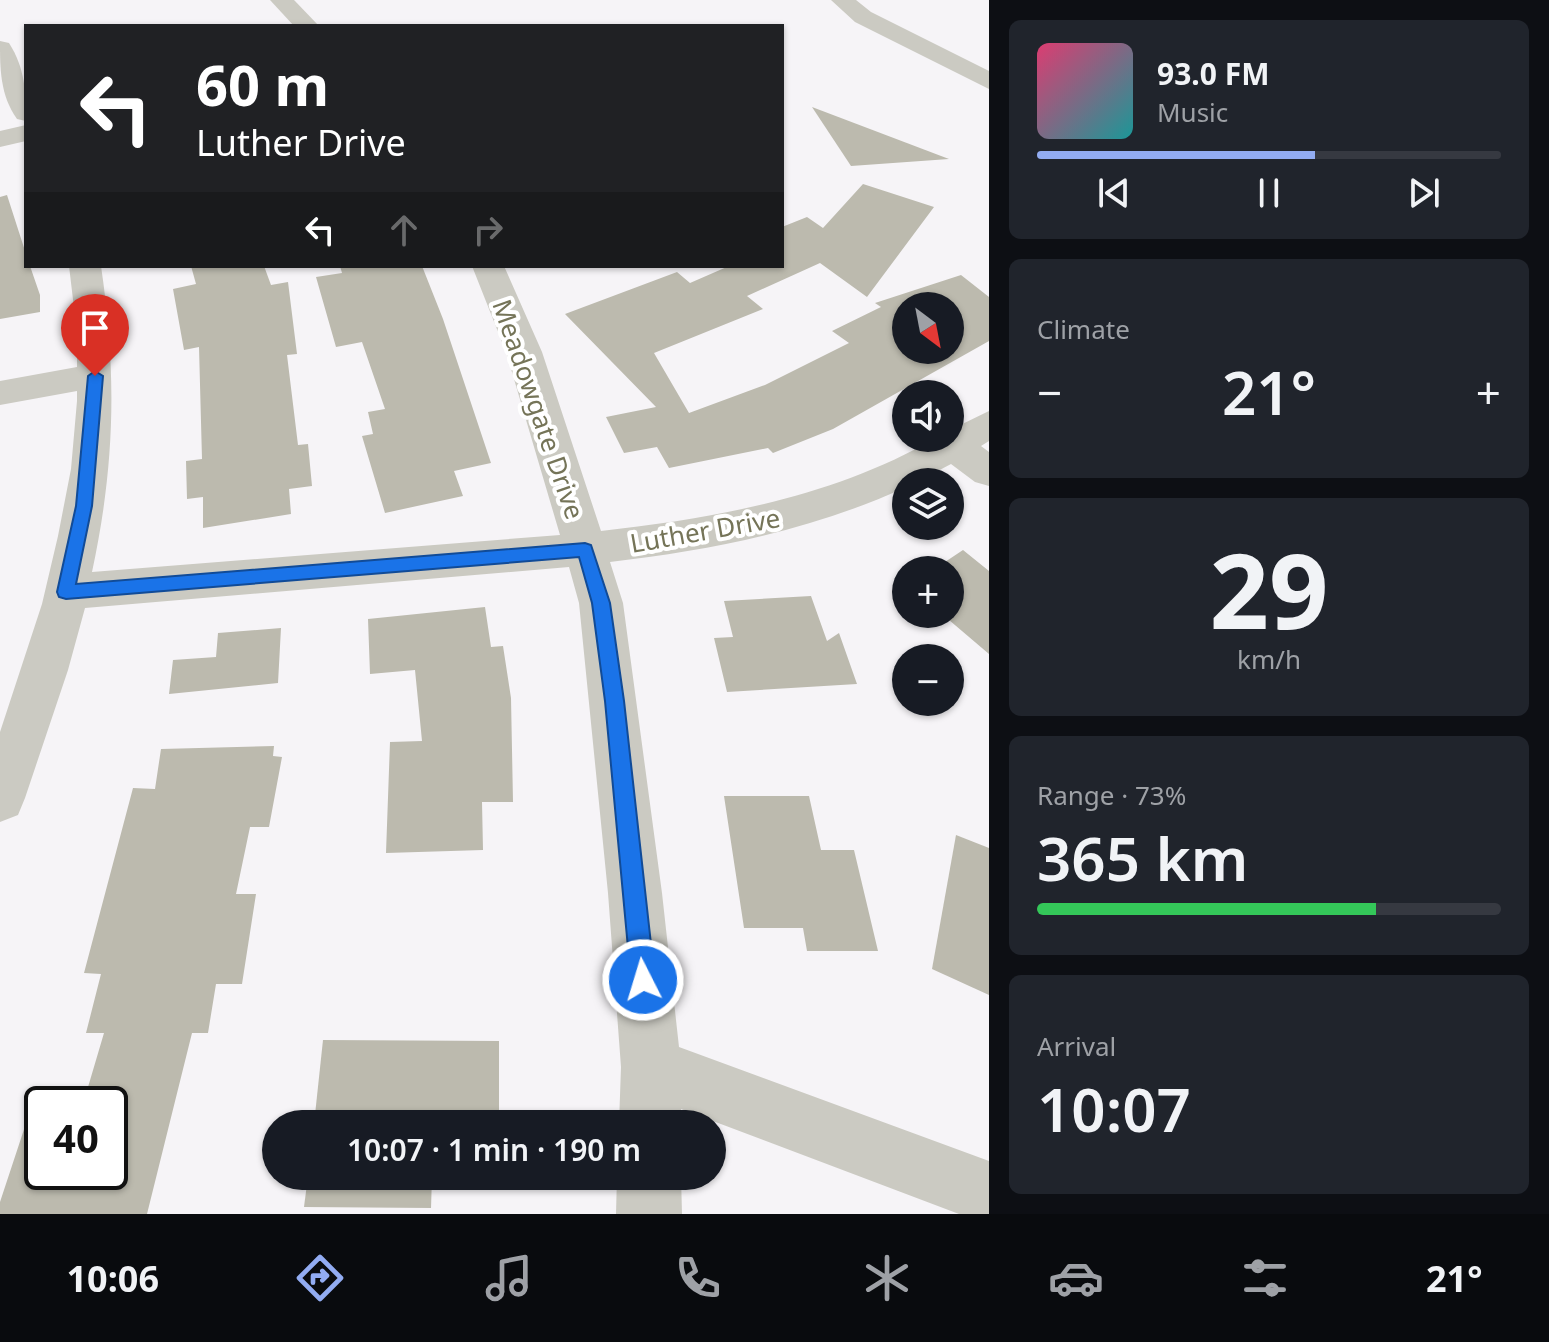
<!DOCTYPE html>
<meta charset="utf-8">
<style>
:root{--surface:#171b24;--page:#20242c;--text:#f1f3f6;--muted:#9ea1a6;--line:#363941;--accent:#92acf2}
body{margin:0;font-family:"Noto Sans",sans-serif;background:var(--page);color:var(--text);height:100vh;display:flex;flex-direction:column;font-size:30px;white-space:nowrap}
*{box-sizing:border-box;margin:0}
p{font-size:26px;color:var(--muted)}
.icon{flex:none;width:44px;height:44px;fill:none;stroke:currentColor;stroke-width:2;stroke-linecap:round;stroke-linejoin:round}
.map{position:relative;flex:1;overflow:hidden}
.details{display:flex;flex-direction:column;gap:20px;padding:20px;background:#0d0f14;width:560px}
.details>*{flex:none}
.banner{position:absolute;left:24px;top:24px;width:760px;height:244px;border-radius:0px;box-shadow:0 2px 6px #0004;background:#202124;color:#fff;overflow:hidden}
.needle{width:52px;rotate:148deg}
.controls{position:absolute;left:892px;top:292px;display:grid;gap:16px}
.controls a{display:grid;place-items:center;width:72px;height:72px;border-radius:50%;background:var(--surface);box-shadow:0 2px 6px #0004;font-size:40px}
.speed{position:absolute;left:24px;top:1086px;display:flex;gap:16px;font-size:40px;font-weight:700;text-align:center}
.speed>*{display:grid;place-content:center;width:104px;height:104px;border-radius:50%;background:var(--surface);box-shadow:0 2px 6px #0004;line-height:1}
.speed .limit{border:4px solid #111;border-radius:12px;background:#fff;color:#111}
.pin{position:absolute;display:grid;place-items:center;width:68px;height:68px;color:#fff;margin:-82px -34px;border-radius:50% 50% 50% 0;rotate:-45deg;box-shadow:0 0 8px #0007}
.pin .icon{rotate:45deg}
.me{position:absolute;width:88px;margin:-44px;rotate:355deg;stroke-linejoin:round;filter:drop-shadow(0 0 6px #0008)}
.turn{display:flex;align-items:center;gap:28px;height:168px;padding:0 40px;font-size:36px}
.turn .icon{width:104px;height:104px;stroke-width:2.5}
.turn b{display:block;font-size:56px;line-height:68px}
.lanes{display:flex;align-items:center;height:76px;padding:0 40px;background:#0003;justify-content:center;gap:40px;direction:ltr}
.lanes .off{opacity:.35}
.big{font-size:60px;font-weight:600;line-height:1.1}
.details .tile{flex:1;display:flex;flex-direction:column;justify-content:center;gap:12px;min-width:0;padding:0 28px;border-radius:12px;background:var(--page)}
.details .dial{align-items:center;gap:0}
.dial b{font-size:104px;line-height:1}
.song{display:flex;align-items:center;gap:24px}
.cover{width:96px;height:96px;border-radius:12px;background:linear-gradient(135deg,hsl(340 70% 55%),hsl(180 70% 35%))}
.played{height:8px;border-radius:4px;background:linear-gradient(90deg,var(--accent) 60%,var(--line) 60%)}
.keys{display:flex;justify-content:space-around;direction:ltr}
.heat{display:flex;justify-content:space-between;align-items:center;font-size:44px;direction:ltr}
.charge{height:12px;border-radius:6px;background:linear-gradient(90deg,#34c759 73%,var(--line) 0)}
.trip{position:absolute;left:262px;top:1110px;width:464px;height:80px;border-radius:40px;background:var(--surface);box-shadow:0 2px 6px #0004;font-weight:600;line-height:80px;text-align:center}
.tab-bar{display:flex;height:128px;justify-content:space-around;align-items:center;background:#090b0e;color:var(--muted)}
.tab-bar .icon{width:56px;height:56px}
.tab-bar .active{color:var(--accent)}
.tab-bar b{font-size:36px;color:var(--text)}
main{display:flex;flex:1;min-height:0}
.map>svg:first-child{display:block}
.building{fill:#bcbaae;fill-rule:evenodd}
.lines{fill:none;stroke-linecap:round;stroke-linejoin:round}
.minor{fill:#cbcac2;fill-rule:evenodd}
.route{fill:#1a73e8;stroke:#114b97;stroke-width:2}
.labels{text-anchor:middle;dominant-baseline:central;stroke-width:8;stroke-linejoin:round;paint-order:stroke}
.street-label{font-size:26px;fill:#757458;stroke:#fff}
</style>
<main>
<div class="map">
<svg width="989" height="1214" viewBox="0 0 989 1214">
<rect width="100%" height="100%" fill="#f6f4f7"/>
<!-- building -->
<g class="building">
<path d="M812,107L949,159L851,166Z"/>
<path d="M863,184L934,207L867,297L820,263L747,296L763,309L654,353L689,413L765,385L849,343L832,331L881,307L875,303L961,275L989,297V341L833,429L773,453L768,448L669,468L657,447L624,453L606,417L656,407L565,314L677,272L690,283L729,266H782V227L807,217L823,228ZM906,306H950V350H906Z"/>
<path d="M7,195L26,254V266H30L40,295V312L0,319V197Z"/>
<path d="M191,266H264L271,285L288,282L297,354L287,355L298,445L308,444L312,486L289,489L291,514L203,528V497L187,499L186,461L202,459L199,347L184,350L173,289L196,284Z"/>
<path d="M340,266H422L443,319L491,463L454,471L463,496L385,513L362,436L373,434L368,412L385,409L362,342L336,347L316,277L342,273Z"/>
<path d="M963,550L989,571V654L942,614H950V570H933Z"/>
<path d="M811,596L827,641L839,633L857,684L727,692L714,638L733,637L724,601Z"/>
<path d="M485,607L491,647L503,646L511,698L513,802H482L483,850L386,853L390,742L422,741L415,670L370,674L368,619Z"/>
<path d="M281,628L278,683L169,694L173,660L216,657L218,633Z"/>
<path d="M274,746L273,756L282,757L269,827H250L236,894H256L242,984H216L208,1033H192L147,1214H0V1202L35,1096L42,1097V1172H110V1104H83L104,1033H86L101,974L84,973L133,788L155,789L161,749Z"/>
<path d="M724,796H809L821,850H854L878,951H807L803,928H744Z"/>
<path d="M956,835L989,848V995L932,969Z"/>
<path d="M323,1040L499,1041V1124H314Z"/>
<path d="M308,1176H432L431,1208L304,1207Z"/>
</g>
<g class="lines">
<!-- minor -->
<g class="minor">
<path d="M270,0H294L319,26H294Z"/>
<path d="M831,0H856L871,12L989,71V89L855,22Z"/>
<path d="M0,41L9,43C25,68 26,92 26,121L17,119C0,95 0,69 0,41Z"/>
<path d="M26,125V141L0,147V131Z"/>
<path d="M69,266H101C117,374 115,465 92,572L560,535L506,352L472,266H504L542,352L601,531C717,518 833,497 936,438H950V430L989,411V441L981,446L989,452V486L975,482L951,464L917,482H906V487C813,530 712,550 610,562L623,603L662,893L679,1047L989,1161V1214H959L681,1109V1124H619L621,1067L608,893L579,603L569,567L85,608L68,670L25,798L18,815L0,822V732L42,604L58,536L71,469L77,401V391L0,405V381L77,367V333Z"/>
<path d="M617,1176H681L682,1214H616Z"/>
</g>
</g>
<!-- route -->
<path class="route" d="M95,371L103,376L92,506L76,584L585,543L591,545L610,603L624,701L655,980L651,988L643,992L634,988L631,980L605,701L592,603L579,557L66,599L59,597L57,592L76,506L88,376Z"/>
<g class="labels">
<!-- street labels -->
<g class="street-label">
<text transform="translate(539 409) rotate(71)">Meadowgate Drive</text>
<text transform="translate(705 530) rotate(-10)">Luther Drive</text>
</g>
</g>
</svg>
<div class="controls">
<a><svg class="needle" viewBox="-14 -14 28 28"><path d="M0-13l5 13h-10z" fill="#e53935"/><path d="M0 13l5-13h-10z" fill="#9ea1a6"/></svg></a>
<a><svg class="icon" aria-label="sound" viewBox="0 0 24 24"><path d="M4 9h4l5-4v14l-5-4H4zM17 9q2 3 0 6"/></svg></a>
<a><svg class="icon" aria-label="layers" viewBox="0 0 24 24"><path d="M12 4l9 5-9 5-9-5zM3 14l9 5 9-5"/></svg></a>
<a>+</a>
<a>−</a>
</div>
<div class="speed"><div class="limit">40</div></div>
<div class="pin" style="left:95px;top:376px;background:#d93025"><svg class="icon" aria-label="arrive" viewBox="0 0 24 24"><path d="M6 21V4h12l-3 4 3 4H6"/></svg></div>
<svg class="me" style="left:643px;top:980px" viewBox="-20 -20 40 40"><circle r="17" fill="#1a73e8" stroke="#fff" stroke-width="3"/><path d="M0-11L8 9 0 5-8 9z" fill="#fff"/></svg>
<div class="trip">10:07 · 1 min · 190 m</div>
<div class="banner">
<div class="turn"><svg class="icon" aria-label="left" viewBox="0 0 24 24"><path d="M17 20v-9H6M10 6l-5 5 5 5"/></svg><div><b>60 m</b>Luther Drive</div></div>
<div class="lanes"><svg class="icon" aria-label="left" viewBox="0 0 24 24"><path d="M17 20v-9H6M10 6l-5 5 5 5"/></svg><svg class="icon off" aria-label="ahead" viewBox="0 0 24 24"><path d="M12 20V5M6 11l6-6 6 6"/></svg><svg class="icon off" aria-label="right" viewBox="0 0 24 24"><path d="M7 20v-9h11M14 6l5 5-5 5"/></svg></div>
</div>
</div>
<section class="details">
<div class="tile">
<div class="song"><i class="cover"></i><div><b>93.0 FM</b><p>Music</p></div></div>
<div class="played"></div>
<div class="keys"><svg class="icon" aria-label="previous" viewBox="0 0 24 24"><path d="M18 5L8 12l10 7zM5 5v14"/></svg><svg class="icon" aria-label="pause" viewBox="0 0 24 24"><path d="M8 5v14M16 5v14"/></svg><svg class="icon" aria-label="next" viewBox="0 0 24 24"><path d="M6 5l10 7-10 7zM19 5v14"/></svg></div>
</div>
<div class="tile"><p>Climate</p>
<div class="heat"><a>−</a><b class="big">21°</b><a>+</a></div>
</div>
<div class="tile dial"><b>29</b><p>km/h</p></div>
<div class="tile"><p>Range · 73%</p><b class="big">365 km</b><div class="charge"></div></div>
<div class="tile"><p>Arrival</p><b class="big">10:07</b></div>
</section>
</main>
<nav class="tab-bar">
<b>10:06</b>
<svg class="icon active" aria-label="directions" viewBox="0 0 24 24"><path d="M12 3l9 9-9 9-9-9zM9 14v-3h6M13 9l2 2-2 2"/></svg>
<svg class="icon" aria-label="music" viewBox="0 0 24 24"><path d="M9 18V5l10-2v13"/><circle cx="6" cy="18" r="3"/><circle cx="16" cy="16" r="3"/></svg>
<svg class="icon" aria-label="phone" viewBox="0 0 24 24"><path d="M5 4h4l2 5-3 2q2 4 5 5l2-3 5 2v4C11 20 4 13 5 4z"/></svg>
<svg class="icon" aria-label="climate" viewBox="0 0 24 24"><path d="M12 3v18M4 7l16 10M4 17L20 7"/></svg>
<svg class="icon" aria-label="car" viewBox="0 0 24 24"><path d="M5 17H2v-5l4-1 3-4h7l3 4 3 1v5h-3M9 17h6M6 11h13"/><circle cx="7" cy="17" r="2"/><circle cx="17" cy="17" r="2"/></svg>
<svg class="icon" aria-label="filters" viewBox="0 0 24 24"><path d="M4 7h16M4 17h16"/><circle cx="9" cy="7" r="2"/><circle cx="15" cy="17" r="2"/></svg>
<b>21°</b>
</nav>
